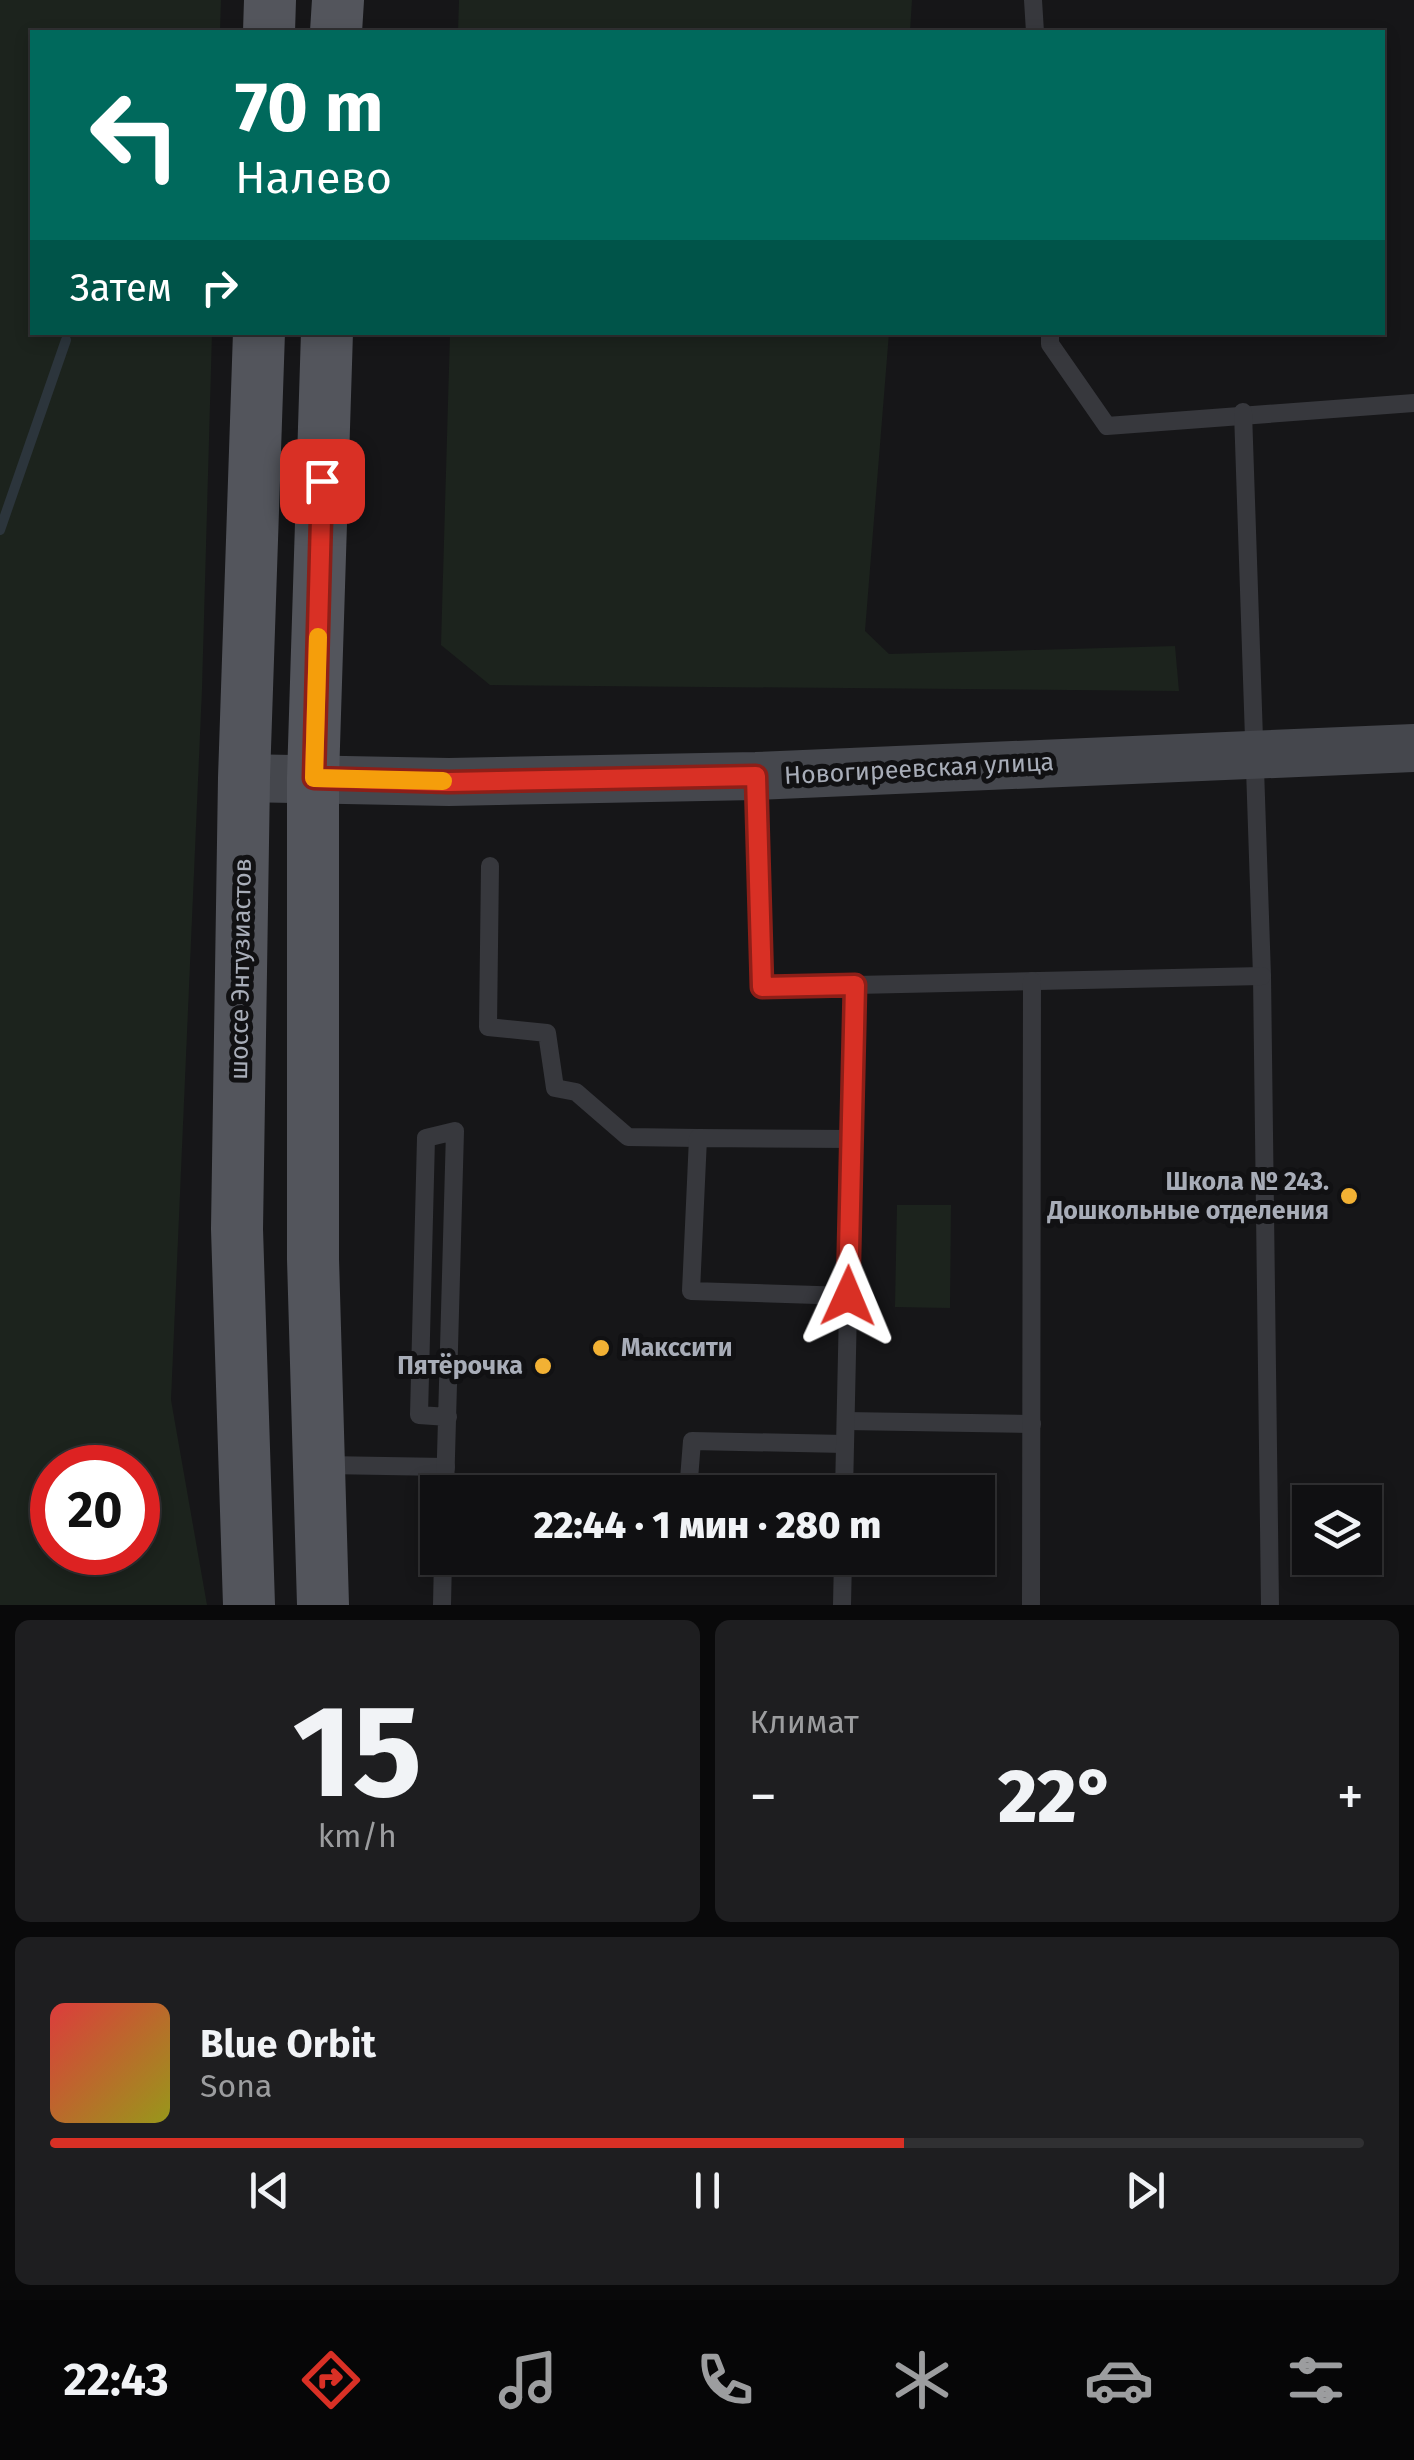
<!DOCTYPE html>
<html lang="ru">
<meta charset="utf-8">
<style>
:root{--surface:#101012;--page:#1e1e20;--text:#f1f3f6;--muted:#9c9d9f;--line:#303032;--accent:#d93025}
body{margin:0;font-family:"Fira Sans",sans-serif;background:var(--page);color:var(--text);height:100vh;display:flex;flex-direction:column;font-size:38px;white-space:nowrap}
*{box-sizing:border-box;margin:0}
p{font-size:32px;color:var(--muted)}
.icon{flex:none;width:55px;height:55px;fill:none;stroke:currentColor;stroke-width:2;stroke-linecap:round;stroke-linejoin:round}
.map{position:relative;height:1605px;overflow:hidden}
.side{display:flex;flex-direction:column;gap:15px;padding:15px;background:#09090a;flex:1}
.side>*{flex:none}
.guide{position:absolute;left:30px;top:30px;width:1355px;height:305px;border-radius:0px;box-shadow:0 5px 15px #0003,0 0 0 2px var(--line);background:#00695c;color:#fff;overflow:hidden}
.controls{position:absolute;left:1292px;top:1485px;display:grid;gap:20px}
.controls a{display:grid;place-items:center;width:90px;height:90px;border-radius:0px;background:var(--surface);box-shadow:0 5px 15px #0003,0 0 0 2px var(--line);font-size:50px}
.speed{position:absolute;left:30px;top:1445px;display:flex;gap:20px;font-size:50px;font-weight:700;text-align:center}
.speed>*{display:grid;place-content:center;width:130px;height:130px;border-radius:50%;background:var(--surface);box-shadow:0 5px 15px #0003,0 0 0 2px var(--line);line-height:1}
.speed .limit{border:15px solid #d22;background:#fff;color:#111}
.pin{position:absolute;display:grid;place-items:center;width:85px;height:85px;color:#fff;margin:-42px;border-radius:20px;box-shadow:0 5px 15px #0006}
.me{position:absolute;width:110px;margin:-55px;rotate:1deg;stroke-linejoin:round;filter:drop-shadow(0 0 8px #0008)}
.turn{display:flex;align-items:center;gap:35px;height:210px;padding:0 40px;font-size:45px}
.turn .icon{width:130px;height:130px;stroke-width:2.5}
.turn b{display:block;font-size:70px;line-height:85px}
.then{display:flex;align-items:center;height:95px;padding:0 40px;background:#0003;gap:20px;font-size:38px}
.big{font-size:75px;font-weight:800;line-height:1.1}
.side .widget{flex:1;display:flex;flex-direction:column;justify-content:center;gap:15px;min-width:0;padding:0 35px;border-radius:15px;background:var(--page)}
.side .dial{align-items:center;gap:0}
.dial b{font-size:130px;line-height:1}
.song{display:flex;align-items:center;gap:30px}
.cover{width:120px;height:120px;border-radius:15px;background:linear-gradient(135deg,hsl(0 70% 55%),hsl(60 70% 35%))}
.played{height:10px;border-radius:5px;background:linear-gradient(90deg,var(--accent) 65%,var(--line) 65%)}
.keys{display:flex;justify-content:space-around;direction:ltr}
.heat{display:flex;justify-content:space-between;align-items:center;font-size:55px;direction:ltr}
.side .tiles{flex:1;display:grid;gap:15px;grid-template-columns:1fr 1fr}
.widget:last-child{grid-column:span 2}
.trip{position:absolute;left:420px;top:1475px;width:575px;height:100px;border-radius:0px;background:var(--surface);box-shadow:0 5px 15px #0003,0 0 0 2px var(--line);font-weight:800;line-height:100px;text-align:center}
.tab-bar{display:flex;height:160px;justify-content:space-around;align-items:center;background:#060607;color:var(--muted)}
.tab-bar .icon{width:70px;height:70px}
.tab-bar .selected{color:var(--accent)}
.tab-bar b{font-size:45px;color:var(--text)}
.map>svg:first-child{display:block}
.green{fill:#1c231d;fill-rule:evenodd}
.lines{fill:none;stroke-linecap:round;stroke-linejoin:round}
.stream{stroke:#2c353c;stroke-width:10}
.lane{stroke:#37383d;stroke-width:18}
.secondary{stroke:#45474d;stroke-width:48}
.primary{stroke:#53555c;stroke-width:52}
.route-casing{stroke:#8d1f18;stroke-width:25}
.route{stroke:#d93025;stroke-width:18}
.slow{stroke:#f59e0b;stroke-width:18}
.poi-dot{fill:#f2b134;stroke:#111113;stroke-width:4}
.labels{text-anchor:middle;dominant-baseline:central;stroke-width:10;stroke-linejoin:round;paint-order:stroke}
.street-label{font-size:25px;fill:#a8adb8;stroke:#111113}
.poi-label{font-size:25px;font-weight:bold;fill:#a8adb8;stroke:#111113;text-anchor:end}
</style>
<div class="map">
<svg width="1414" height="1605" viewBox="0 0 1414 1605">
<rect width="100%" height="100%" fill="#161618"/>
<!-- green -->
<g class="green">
<path d="M0,0H221L220,32H32V332L212,333L202,689L171,1400L207,1605H0ZM52,1468H138V1552H52Z"/>
<path d="M459,0H912L910,32H458Z"/>
<path d="M450,333H889L865,631L889,654L1175,646L1179,691L490,685L441,645Z"/>
<path d="M897,1205H951L950,1308L895,1307Z"/>
</g>
<g class="lines">
<!-- stream -->
<path class="stream" d="M0,530L66,340"/>
<!-- lane -->
<g class="lane">
<path d="M1033,0L1035,32"/>
<path d="M1050,332V344L1107,426L1414,403"/>
<path d="M1243,412L1262,976L1270,1605"/>
<path d="M756,780L762,987L855,985"/>
<path d="M490,866L488,1027L547,1033L555,1088L576,1092L628,1137L698,1138"/>
<path d="M848,1296L691,1291L698,1138L852,1139"/>
<path d="M846,1421L1032,1424"/>
<path d="M325,1465L446,1467"/>
<path d="M445,1492L455,1131L426,1138L419,1415L448,1417"/>
<path d="M688,1492L692,1441L845,1444"/>
<path d="M844,1492L855,985L1262,976"/>
<path d="M728,1558L843,1568"/>
<path d="M442,1605L443,1558"/>
<path d="M842,1605L843,1558"/>
<path d="M1031,1605L1032,981"/>
</g>
<!-- secondary -->
<path class="secondary" d="M244,778L449,782L756,776L1414,748"/>
<!-- primary -->
<g class="primary">
<path d="M269,32L270,0"/>
<path d="M336,32L338,0"/>
<path d="M249,1605L237,1229L244,778L259,332"/>
<path d="M323,1605L313,1259V778L327,332"/>
</g>
</g>
<g class="lines">
<!-- route casing -->
<g class="route-casing">
<path id="route" d="M322,481L314,778L449,782L756,776L762,987L855,985L848,1296"/>
</g>
<!-- route -->
<use href="#route" class="route"/>
<!-- slow -->
<path class="slow" d="M318,637L314,778L443,781"/>
</g>
<!-- markers -->
<g class="poi-dot">
<circle cx="1349" cy="1196" r="10"/>
<circle cx="601" cy="1348" r="10"/>
<circle cx="543" cy="1366" r="10"/>
</g>
<g class="labels">
<!-- street labels -->
<g class="street-label">
<text transform="translate(919 769) rotate(-3)">Новогиреевская улица</text>
<text transform="translate(241 969) rotate(-89)">шоссе Энтузиастов</text>
</g>
<!-- poi labels -->
<g class="poi-label">
<text x="1329" y="1182">Школа № 243.<tspan x="1329" dy="29">Дошкольные отделения</tspan></text>
<text x="621" y="1348" text-anchor="start">Макссити</text>
<text x="523" y="1366">Пятёрочка</text>
</g>
</g>
</svg>
<div class="controls">
<a><svg class="icon" aria-label="layers" viewBox="0 0 24 24"><path d="M12 4l9 5-9 5-9-5zM3 14l9 5 9-5"/></svg></a>
</div>
<div class="speed"><div class="limit">20</div></div>
<div class="pin" style="left:322px;top:481px;background:#d93025"><svg class="icon" aria-label="arrive" viewBox="0 0 24 24"><path d="M6 21V4h12l-3 4 3 4H6"/></svg></div>
<svg class="me" style="left:848px;top:1296px" viewBox="-20 -20 40 40"><path d="M0-17L14 15 0 8-14 15z" fill="#d93025" stroke="#fff" stroke-width="4"/></svg>
<div class="trip">22:44 · 1 мин · 280 m</div>
<div class="guide">
<div class="turn"><svg class="icon" aria-label="left" viewBox="0 0 24 24"><path d="M17 20v-9H6M10 6l-5 5 5 5"/></svg><div><b>70 m</b>Налево</div></div>
<div class="then">Затем<svg class="icon" aria-label="right" viewBox="0 0 24 24"><path d="M7 20v-9h11M14 6l5 5-5 5"/></svg></div>
</div>
</div>
<section class="side">
<div class="tiles">
<div class="widget dial"><b>15</b><p>km/h</p></div>
<div class="widget"><p>Климат</p>
<div class="heat"><a>−</a><b class="big">22°</b><a>+</a></div>
</div>
<div class="widget">
<div class="song"><i class="cover"></i><div><b>Blue Orbit</b><p>Sona</p></div></div>
<div class="played"></div>
<div class="keys"><svg class="icon" aria-label="previous" viewBox="0 0 24 24"><path d="M18 5L8 12l10 7zM5 5v14"/></svg><svg class="icon" aria-label="pause" viewBox="0 0 24 24"><path d="M8 5v14M16 5v14"/></svg><svg class="icon" aria-label="next" viewBox="0 0 24 24"><path d="M6 5l10 7-10 7zM19 5v14"/></svg></div>
</div>
</div>
</section>
<nav class="tab-bar">
<b>22:43</b>
<svg class="icon selected" aria-label="directions" viewBox="0 0 24 24"><path d="M12 3l9 9-9 9-9-9zM9 14v-3h6M13 9l2 2-2 2"/></svg>
<svg class="icon" aria-label="music" viewBox="0 0 24 24"><path d="M9 18V5l10-2v13"/><circle cx="6" cy="18" r="3"/><circle cx="16" cy="16" r="3"/></svg>
<svg class="icon" aria-label="phone" viewBox="0 0 24 24"><path d="M5 4h4l2 5-3 2q2 4 5 5l2-3 5 2v4C11 20 4 13 5 4z"/></svg>
<svg class="icon" aria-label="climate" viewBox="0 0 24 24"><path d="M12 3v18M4 7l16 10M4 17L20 7"/></svg>
<svg class="icon" aria-label="car" viewBox="0 0 24 24"><path d="M5 17H2v-5l4-1 3-4h7l3 4 3 1v5h-3M9 17h6M6 11h13"/><circle cx="7" cy="17" r="2"/><circle cx="17" cy="17" r="2"/></svg>
<svg class="icon" aria-label="filters" viewBox="0 0 24 24"><path d="M4 7h16M4 17h16"/><circle cx="9" cy="7" r="2"/><circle cx="15" cy="17" r="2"/></svg>
</nav>
